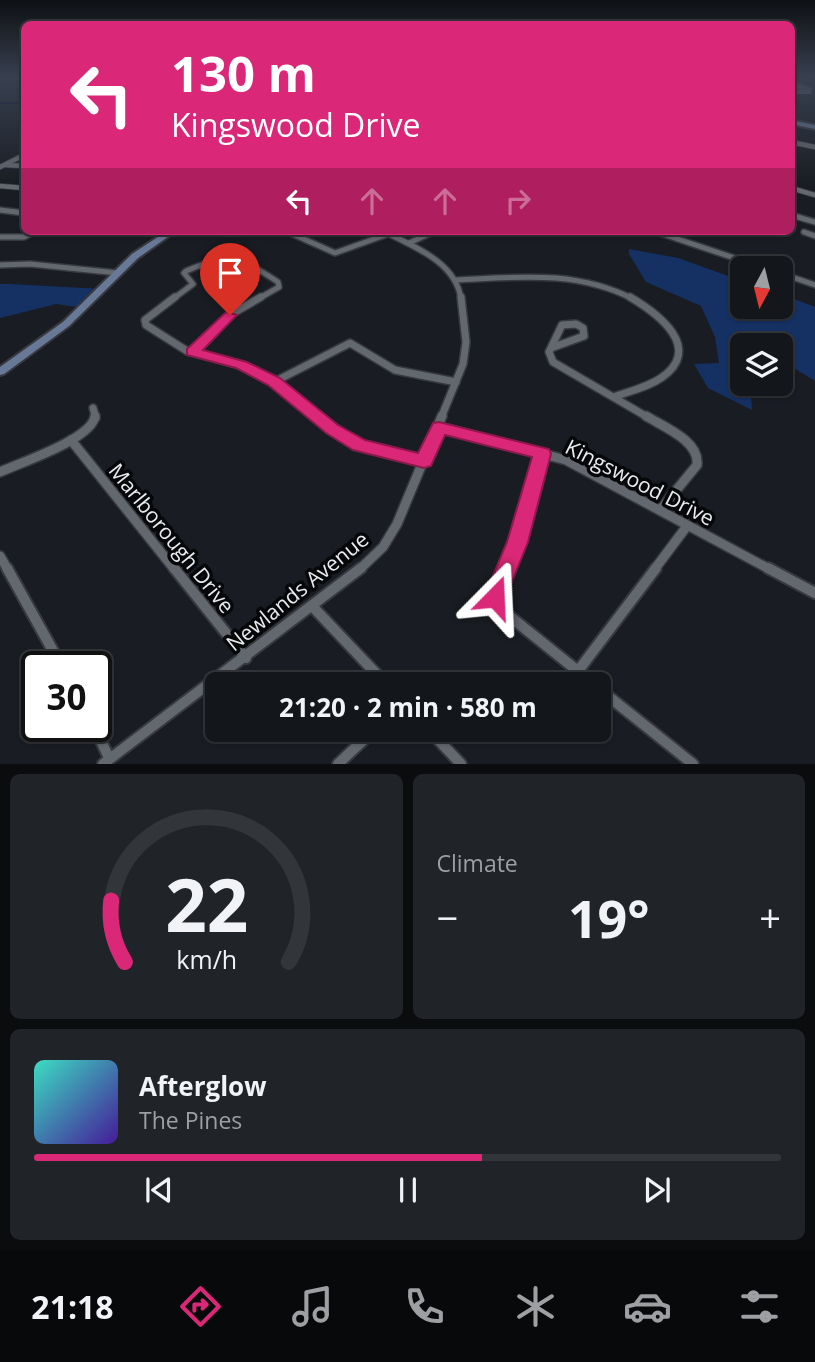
<!DOCTYPE html>
<meta charset="utf-8">
<style>
:root{--surface:#13161a;--page:#202327;--text:#f1f3f6;--muted:#9d9fa2;--line:#323539;--accent:#db2777}
body{margin:0;font-family:"Open Sans",sans-serif;background:var(--page);color:var(--text);height:100vh;display:flex;flex-direction:column;font-size:26px;white-space:nowrap}
*{box-sizing:border-box;margin:0}
p{font-size:23px;color:var(--muted)}
.icon{flex:none;width:38px;height:38px;fill:none;stroke:currentColor;stroke-width:2;stroke-linecap:round;stroke-linejoin:round}
.map{position:relative;height:764px;overflow:hidden}
.sheet{display:flex;flex-direction:column;gap:10px;padding:10px;background:#0a0c0e;flex:1}
.sheet>*{flex:none}
.banner{position:absolute;left:21px;top:21px;width:774px;height:214px;border-radius:10px;box-shadow:0 2px 5px #0004,0 0 0 2px var(--line);background:#db2777;color:#fff;overflow:hidden}
.needle{width:46px;rotate:187deg}
.controls{position:absolute;left:730px;top:256px;display:grid;gap:14px}
.controls a{display:grid;place-items:center;width:63px;height:63px;border-radius:10px;background:var(--surface);box-shadow:0 2px 5px #0004,0 0 0 2px var(--line);font-size:35px}
.speed{position:absolute;left:21px;top:651px;display:flex;gap:14px;font-size:35px;font-weight:700;text-align:center}
.speed>*{display:grid;place-content:center;width:91px;height:91px;border-radius:50%;background:var(--surface);box-shadow:0 2px 5px #0004,0 0 0 2px var(--line);line-height:1}
.speed .limit{border:4px solid #111;border-radius:10px;background:#fff;color:#111}
.pin{position:absolute;display:grid;place-items:center;width:60px;height:60px;color:#fff;margin:-72px -30px;border-radius:50% 50% 50% 0;rotate:-45deg;box-shadow:0 0 7px #0007}
.pin .icon{rotate:45deg}
.me{position:absolute;width:77px;margin:-38px;rotate:21deg;stroke-linejoin:round;filter:drop-shadow(0 0 5px #0008)}
.turn{display:flex;align-items:center;gap:24px;height:147px;padding:0 35px;font-size:32px}
.turn .icon{width:91px;height:91px;stroke-width:2.5}
.turn b{display:block;font-size:49px;line-height:60px}
.lanes{display:flex;align-items:center;height:66px;padding:0 35px;background:#0003;justify-content:center;gap:35px;direction:ltr}
.lanes .off{opacity:.35}
.big{font-size:52px;font-weight:700;line-height:1.1}
.sheet .card{flex:1;display:flex;flex-direction:column;justify-content:center;gap:10px;min-width:0;padding:0 24px;border-radius:10px;background:var(--page)}
.sheet .dial{align-items:center;gap:0}
.dial svg{height:182px;overflow:visible;fill:none;stroke:var(--line);stroke-width:7;stroke-linecap:round;text-anchor:middle}
.dial text{fill:var(--text);stroke:none}
.song{display:flex;align-items:center;gap:21px}
.cover{width:84px;height:84px;border-radius:10px;background:linear-gradient(135deg,hsl(170 70% 55%),hsl(260 70% 35%))}
.played{height:7px;border-radius:4px;background:linear-gradient(90deg,var(--accent) 60%,var(--line) 60%)}
.keys{display:flex;justify-content:space-around;direction:ltr}
.heat{display:flex;justify-content:space-between;align-items:center;font-size:38px;direction:ltr}
.sheet .tiles{flex:1;display:grid;gap:10px;grid-template-columns:1fr 1fr}
.card:last-child{grid-column:span 2}
.trip{position:absolute;left:205px;top:672px;width:406px;height:70px;border-radius:10px;background:var(--surface);box-shadow:0 2px 5px #0004,0 0 0 2px var(--line);font-weight:700;line-height:70px;text-align:center}
.tabs{display:flex;height:112px;justify-content:space-around;align-items:center;background:#08090a;color:var(--muted)}
.tabs .icon{width:49px;height:49px}
.tabs .selected{color:var(--accent)}
.tabs b{font-size:32px;color:var(--text)}
.map>svg:first-child{display:block}
.green{fill:#153063}
.lines{fill:none;stroke-linecap:round;stroke-linejoin:round}
.stream{stroke:#000024;stroke-width:2}
.street-far4-casing{stroke:#37393e;stroke-width:6}
.street-far3-casing{stroke:#37393e;stroke-width:8}
.street-far2-casing{stroke:#37393e;stroke-width:10}
.street-far1-casing{stroke:#37393e;stroke-width:12}
.street-casing{stroke:#37393e;stroke-width:14}
.secondary-casing{stroke:#37393e;stroke-width:4}
.street-far4{stroke:#63676e;stroke-width:4.5}
.street-far3{stroke:#63676e;stroke-width:5}
.street-far2{stroke:#63676e;stroke-width:7}
.street-far1{stroke:#63676e;stroke-width:9}
.street{stroke:#63676e;stroke-width:10}
.secondary{fill:#687998;fill-rule:evenodd}
.wall{fill:#797d84}
.building{fill:#8d9199;stroke:#63666b;stroke-width:2}
.route{fill:#db2777;stroke:#8e194d;stroke-width:2}
.labels{text-anchor:middle;dominant-baseline:central;stroke-width:7;stroke-linejoin:round;paint-order:stroke}
.near-street-label{font-size:21px;fill:#e9ebef;stroke:#060709}
</style>
<div class="map">
<svg width="815" height="764" viewBox="0 0 815 764">
<rect width="100%" height="100%" fill="#191d23"/>
<!-- green -->
<g class="green">
<path d="M629,249L678,258L742,281V306H780L781,294L815,307V381L781,360L780,345H742V383H750L752,410L708,388L694,364L719,363L715,337L701,306L646,282L629,254Z"/>
<path d="M0,284H10L102,289L83,308L56,304L0,318Z"/>
</g>
<g class="lines">
<!-- stream -->
<path class="stream" d="M0,103H18L24,99"/>
<!-- street-far4 casing -->
<g class="street-far4-casing">
<g id="street-far4">
<path d="M791,142L815,147"/>
<path d="M6,165L24,166"/>
<path d="M0,167L24,155"/>
<path d="M0,186L24,188"/>
<path d="M791,188L815,195"/>
</g>
</g>
<!-- street-far3 casing -->
<g class="street-far3-casing">
<g id="street-far3">
<path d="M0,210L24,213"/>
<path d="M791,215L815,222"/>
<path d="M147,231L165,235"/>
<path d="M286,231L335,253L388,234"/>
<path d="M383,231C413,246 456,262 461,299"/>
<path d="M654,231L764,268"/>
<path d="M804,232L815,236"/>
<path d="M0,237H24L36,231"/>
<path d="M409,243L435,231"/>
<path d="M0,265L30,264L118,273"/>
<path d="M780,273L815,285"/>
<path d="M457,280C518,277 576,270 633,299"/>
<path d="M173,299L193,284L184,273L186,271C227,253 242,258 278,282L279,287L258,299"/>
</g>
</g>
<!-- street-far2 casing -->
<g class="street-far2-casing">
<g id="street-far2">
<path d="M175,297L145,320L146,325L187,351L244,366L274,382L318,418"/>
<path d="M551,348L584,336L583,328L576,324L562,325L549,352L553,362L649,418"/>
<path d="M192,352L230,315L261,297"/>
<path d="M274,382L350,343L395,370L456,382"/>
<path d="M616,396C631,391 648,387 661,378C705,348 657,313 630,297"/>
<path d="M93,408L96,418"/>
<path d="M441,418L463,364L466,342L461,297"/>
</g>
</g>
<!-- street-far1 casing -->
<g class="street-far1-casing">
<g id="street-far1">
<path d="M316,416L359,445L424,461"/>
<path d="M646,416C664,427 700,441 697,465L660,510"/>
<path d="M439,427L566,460L771,570"/>
<path d="M71,440L175,570"/>
<path d="M0,472C22,462 92,439 95,416"/>
<path d="M0,556L8,570"/>
<path d="M359,570L383,547L397,524L442,416"/>
<path d="M507,570L542,454"/>
<path d="M654,570L687,526"/>
</g>
</g>
<!-- street casing -->
<g class="street-casing">
<g id="street">
<path d="M7,568L62,667"/>
<path d="M174,568L246,658"/>
<path d="M508,568L496,600L503,611L594,684"/>
<path d="M768,568L815,593"/>
<path d="M313,607L386,684"/>
<path d="M578,671L656,568"/>
<path d="M598,688L693,764"/>
<path d="M94,726L109,758"/>
<path d="M429,730L461,764"/>
<path d="M103,764L361,568"/>
<path d="M338,764L374,730"/>
</g>
</g>
<!-- secondary casing -->
<g class="secondary-casing">
<g id="secondary">
<path d="M791,120L815,125V129L791,124Z"/>
<path d="M167,231H176L138,258L69,326L4,374L0,375V367L63,322L132,254Z"/>
</g>
</g>
<!-- street-far4 -->
<use href="#street-far4" class="street-far4"/>
<!-- street-far3 -->
<use href="#street-far3" class="street-far3"/>
<!-- street-far2 -->
<use href="#street-far2" class="street-far2"/>
<!-- street-far1 -->
<use href="#street-far1" class="street-far1"/>
<!-- street -->
<use href="#street" class="street"/>
<!-- secondary -->
<use href="#secondary" class="secondary"/>
</g>
<!-- wall -->
<path class="wall" d="M791,79L812,89L811,94H791Z"/>
<!-- building -->
<path class="building" d="M791,79L812,89H791Z"/>
<!-- sky -->
<linearGradient id="sky" x2="0" y2="1"><stop stop-color="#0e1013"/><stop offset="0.42" stop-color="#384050"/><stop offset="1" stop-color="#384050" stop-opacity="0"/></linearGradient>
<rect width="815" height="185" fill="url(#sky)"/>
<!-- route -->
<path class="route" d="M226,312L237,315L203,350L247,362L280,378L338,425L365,440L418,453L433,423L439,422L549,449L551,454L528,542L503,604L495,607L487,604L484,597L507,542L532,457L445,435L431,466L424,468L353,450L326,433L268,385L236,368L187,355V349Z"/>
<g class="labels">
<!-- near-street labels -->
<g class="near-street-label">
<text transform="translate(640 482) rotate(27)">Kingswood Drive</text>
<text transform="translate(172 538) rotate(51)">Marlborough Drive</text>
<text transform="translate(297 591) rotate(-39)">Newlands Avenue</text>
</g>
</g>
</svg>
<div class="controls">
<a><svg class="needle" viewBox="-14 -14 28 28"><path d="M0-13l5 13h-10z" fill="#e53935"/><path d="M0 13l5-13h-10z" fill="#9d9fa2"/></svg></a>
<a><svg class="icon" aria-label="layers" viewBox="0 0 24 24"><path d="M12 4l9 5-9 5-9-5zM3 14l9 5 9-5"/></svg></a>
</div>
<div class="speed"><div class="limit">30</div></div>
<div class="pin" style="left:230px;top:315px;background:#d93025"><svg class="icon" aria-label="arrive" viewBox="0 0 24 24"><path d="M6 21V4h12l-3 4 3 4H6"/></svg></div>
<svg class="me" style="left:495px;top:597px" viewBox="-20 -20 40 40"><path d="M0-17L14 15 0 8-14 15z" fill="#db2777" stroke="#fff" stroke-width="4"/></svg>
<div class="trip">21:20 · 2 min · 580 m</div>
<div class="banner">
<div class="turn"><svg class="icon" aria-label="left" viewBox="0 0 24 24"><path d="M17 20v-9H6M10 6l-5 5 5 5"/></svg><div><b>130 m</b>Kingswood Drive</div></div>
<div class="lanes"><svg class="icon" aria-label="left" viewBox="0 0 24 24"><path d="M17 20v-9H6M10 6l-5 5 5 5"/></svg><svg class="icon off" aria-label="ahead" viewBox="0 0 24 24"><path d="M12 20V5M6 11l6-6 6 6"/></svg><svg class="icon off" aria-label="ahead" viewBox="0 0 24 24"><path d="M12 20V5M6 11l6-6 6 6"/></svg><svg class="icon off" aria-label="right" viewBox="0 0 24 24"><path d="M7 20v-9h11M14 6l5 5-5 5"/></svg></div>
</div>
</div>
<section class="sheet">
<div class="tiles">
<div class="card dial"><svg viewBox="0 0 100 80">
<path d="M14 69A42 42 0 1 1 86 69"/>
<path d="M14 69A42 42 0 0 1 8 42" stroke="#db2777"/>
<text x="50" y="56" font-size="32" font-weight="700">22</text>
<text x="50" y="72" font-size="11">km/h</text>
</svg></div>
<div class="card"><p>Climate</p>
<div class="heat"><a>−</a><b class="big">19°</b><a>+</a></div>
</div>
<div class="card">
<div class="song"><i class="cover"></i><div><b>Afterglow</b><p>The Pines</p></div></div>
<div class="played"></div>
<div class="keys"><svg class="icon" aria-label="previous" viewBox="0 0 24 24"><path d="M18 5L8 12l10 7zM5 5v14"/></svg><svg class="icon" aria-label="pause" viewBox="0 0 24 24"><path d="M8 5v14M16 5v14"/></svg><svg class="icon" aria-label="next" viewBox="0 0 24 24"><path d="M6 5l10 7-10 7zM19 5v14"/></svg></div>
</div>
</div>
</section>
<nav class="tabs">
<b>21:18</b>
<svg class="icon selected" aria-label="directions" viewBox="0 0 24 24"><path d="M12 3l9 9-9 9-9-9zM9 14v-3h6M13 9l2 2-2 2"/></svg>
<svg class="icon" aria-label="music" viewBox="0 0 24 24"><path d="M9 18V5l10-2v13"/><circle cx="6" cy="18" r="3"/><circle cx="16" cy="16" r="3"/></svg>
<svg class="icon" aria-label="phone" viewBox="0 0 24 24"><path d="M5 4h4l2 5-3 2q2 4 5 5l2-3 5 2v4C11 20 4 13 5 4z"/></svg>
<svg class="icon" aria-label="climate" viewBox="0 0 24 24"><path d="M12 3v18M4 7l16 10M4 17L20 7"/></svg>
<svg class="icon" aria-label="car" viewBox="0 0 24 24"><path d="M5 17H2v-5l4-1 3-4h7l3 4 3 1v5h-3M9 17h6M6 11h13"/><circle cx="7" cy="17" r="2"/><circle cx="17" cy="17" r="2"/></svg>
<svg class="icon" aria-label="filters" viewBox="0 0 24 24"><path d="M4 7h16M4 17h16"/><circle cx="9" cy="7" r="2"/><circle cx="15" cy="17" r="2"/></svg>
</nav>
